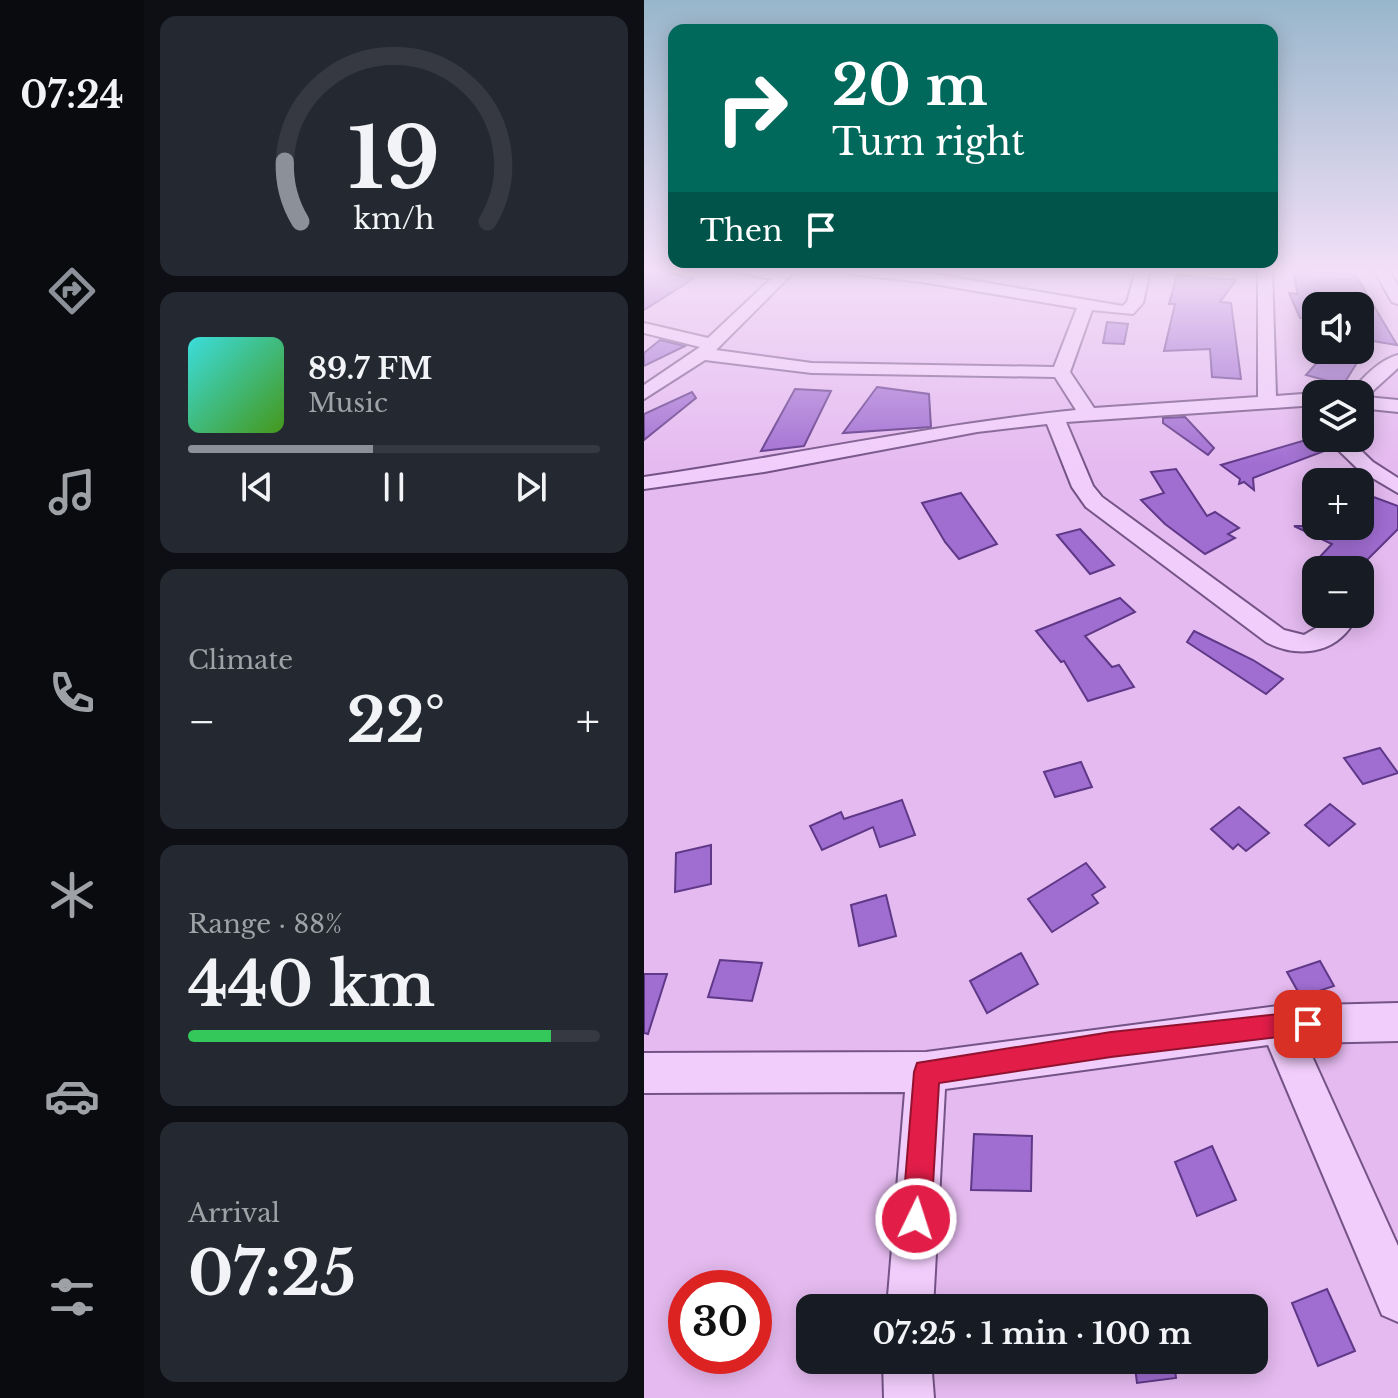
<!DOCTYPE html>
<meta charset="utf-8">
<style>
:root{--surface:#171b24;--page:#242831;--text:#f1f3f6;--muted:#9ea1a6;--line:#363941;--accent:#8c9099}
body{margin:0;font-family:"Libre Baskerville",serif;background:var(--page);color:var(--text);height:100vh;display:flex;flex-direction:column;font-size:30px;white-space:nowrap}
*{box-sizing:border-box;margin:0}
p{font-size:26px;color:var(--muted)}
.icon{flex:none;width:44px;height:44px;fill:none;stroke:currentColor;stroke-width:2;stroke-linecap:round;stroke-linejoin:round}
.map{position:relative;flex:1;overflow:hidden}
.side{display:flex;flex-direction:column;gap:16px;padding:16px;background:#0d0f14;width:500px}
.side>*{flex:none}
.hud{position:absolute;left:24px;top:24px;width:610px;height:244px;border-radius:16px;box-shadow:0 4px 20px #0003;background:#00695c;color:#fff;overflow:hidden}
.buttons{position:absolute;left:658px;top:292px;display:grid;gap:16px}
.buttons a{display:grid;place-items:center;width:72px;height:72px;border-radius:16px;background:var(--surface);box-shadow:0 4px 20px #0003;font-size:40px}
.speed{position:absolute;left:24px;top:1270px;display:flex;gap:16px;font-size:40px;font-weight:700;text-align:center}
.speed>*{display:grid;place-content:center;width:104px;height:104px;border-radius:50%;background:var(--surface);box-shadow:0 4px 20px #0003;line-height:1}
.speed .limit{border:12px solid #d22;background:#fff;color:#111}
.pin{position:absolute;display:grid;place-items:center;width:68px;height:68px;color:#fff;margin:-34px;border-radius:16px;box-shadow:0 4px 12px #0006}
.me{position:absolute;width:88px;margin:-44px;rotate:4deg;stroke-linejoin:round;filter:drop-shadow(0 0 6px #0008)}
.turn{display:flex;align-items:center;gap:28px;height:168px;padding:0 32px;font-size:36px}
.turn .icon{width:104px;height:104px;stroke-width:2.5}
.turn b{display:block;font-size:56px;line-height:68px}
.then{display:flex;align-items:center;height:76px;padding:0 32px;background:#0003;gap:16px;font-size:30px}
.big{font-size:60px;font-weight:700;line-height:1.1}
.side .widget{flex:1;display:flex;flex-direction:column;justify-content:center;gap:12px;min-width:0;padding:0 28px;border-radius:16px;background:var(--page)}
.side .dial{align-items:center;gap:0}
.dial svg{height:208px;overflow:visible;fill:none;stroke:var(--line);stroke-width:7;stroke-linecap:round;text-anchor:middle}
.dial text{fill:var(--text);stroke:none}
.song{display:flex;align-items:center;gap:24px}
.cover{width:96px;height:96px;border-radius:12px;background:linear-gradient(135deg,hsl(180 70% 55%),hsl(100 70% 35%))}
.played{height:8px;border-radius:4px;background:linear-gradient(90deg,var(--accent) 45%,var(--line) 45%)}
.keys{display:flex;justify-content:space-around;direction:ltr}
.heat{display:flex;justify-content:space-between;align-items:center;font-size:44px;direction:ltr}
.charge{height:12px;border-radius:6px;background:linear-gradient(90deg,#34c759 88%,var(--line) 0)}
.trip{position:absolute;left:152px;top:1294px;width:472px;height:80px;border-radius:16px;background:var(--surface);box-shadow:0 4px 20px #0003;font-weight:700;line-height:80px;text-align:center}
main{display:flex;flex:1;min-height:0}
.menu{display:flex;flex-direction:column;width:144px;justify-content:space-around;align-items:center;background:#090b0e;color:var(--muted)}
.menu .icon{width:56px;height:56px}
.menu .selected{color:var(--accent)}
.menu b{font-size:36px;color:var(--text)}
.map>svg:first-child{display:block}
.building{fill:#a06dd1;stroke:#5f3888;stroke-width:2}
.lines{fill:none;stroke-linecap:round;stroke-linejoin:round}
.street-casing{stroke:#745387;stroke-width:4}
.street{fill:#f1cdfb;fill-rule:evenodd}
.route{fill:#e11d48;stroke:#92132f;stroke-width:2}
</style>
<main>
<nav class="menu">
<b>07:24</b>
<svg class="icon selected" aria-label="directions" viewBox="0 0 24 24"><path d="M12 3l9 9-9 9-9-9zM9 14v-3h6M13 9l2 2-2 2"/></svg>
<svg class="icon" aria-label="music" viewBox="0 0 24 24"><path d="M9 18V5l10-2v13"/><circle cx="6" cy="18" r="3"/><circle cx="16" cy="16" r="3"/></svg>
<svg class="icon" aria-label="phone" viewBox="0 0 24 24"><path d="M5 4h4l2 5-3 2q2 4 5 5l2-3 5 2v4C11 20 4 13 5 4z"/></svg>
<svg class="icon" aria-label="climate" viewBox="0 0 24 24"><path d="M12 3v18M4 7l16 10M4 17L20 7"/></svg>
<svg class="icon" aria-label="car" viewBox="0 0 24 24"><path d="M5 17H2v-5l4-1 3-4h7l3 4 3 1v5h-3M9 17h6M6 11h13"/><circle cx="7" cy="17" r="2"/><circle cx="17" cy="17" r="2"/></svg>
<svg class="icon" aria-label="filters" viewBox="0 0 24 24"><path d="M4 7h16M4 17h16"/><circle cx="9" cy="7" r="2"/><circle cx="15" cy="17" r="2"/></svg>
</nav>
<section class="side">
<div class="widget dial"><svg viewBox="0 0 100 80">
<path d="M14 69A42 42 0 1 1 86 69"/>
<path d="M14 69A42 42 0 0 1 8 46" stroke="#8c9099"/>
<text x="50" y="56" font-size="32" font-weight="700">19</text>
<text x="50" y="72" font-size="11">km/h</text>
</svg></div>
<div class="widget">
<div class="song"><i class="cover"></i><div><b>89.7 FM</b><p>Music</p></div></div>
<div class="played"></div>
<div class="keys"><svg class="icon" aria-label="previous" viewBox="0 0 24 24"><path d="M18 5L8 12l10 7zM5 5v14"/></svg><svg class="icon" aria-label="pause" viewBox="0 0 24 24"><path d="M8 5v14M16 5v14"/></svg><svg class="icon" aria-label="next" viewBox="0 0 24 24"><path d="M6 5l10 7-10 7zM19 5v14"/></svg></div>
</div>
<div class="widget"><p>Climate</p>
<div class="heat"><a>−</a><b class="big">22°</b><a>+</a></div>
</div>
<div class="widget"><p>Range · 88%</p><b class="big">440 km</b><div class="charge"></div></div>
<div class="widget"><p>Arrival</p><b class="big">07:25</b></div>
</section>
<div class="map">
<svg width="754" height="1398" viewBox="0 0 754 1398">
<rect width="100%" height="100%" fill="#e5baf0"/>
<!-- building -->
<g class="building">
<path d="M0,270H14L49,279L0,310Z"/>
<path d="M649,272L711,274L753,345L716,339V304H672V319L656,318L645,293L654,294Z"/>
<path d="M533,275L592,280L576,302L587,303L597,379L568,377L566,349L520,351L531,304H525Z"/>
<path d="M463,322L484,324L480,344L459,343Z"/>
<path d="M16,340L41,346L0,366V353Z"/>
<path d="M684,350L716,358L699,385L662,375Z"/>
<path d="M233,387L285,394L287,427L199,433Z"/>
<path d="M151,389L187,391L160,446L117,451Z"/>
<path d="M48,392L52,398L0,440V414Z"/>
<path d="M541,417L570,448L564,455L519,423V418Z"/>
<path d="M672,437L679,438L688,448L609,478L610,490L600,482L595,484L596,479L577,465Z"/>
<path d="M532,469L563,516L571,512L595,528L584,534L591,538L561,554L521,524L497,500L520,493L507,472Z"/>
<path d="M716,492L754,506V529L719,564L712,560L704,570H690L671,562L688,544L650,526H716Z"/>
<path d="M317,493L353,544L315,559L301,542L278,503Z"/>
<path d="M436,529L470,565L446,574L413,535Z"/>
<path d="M476,598L491,612L441,636L468,667L475,665L490,687L444,701L420,661L417,662L392,631Z"/>
<path d="M550,631L609,660L639,679L622,694L543,642Z"/>
<path d="M736,748L754,773L719,784L700,758Z"/>
<path d="M437,762L448,787L411,797L400,772Z"/>
<path d="M258,800L271,835L236,847L229,827L178,850L166,826L197,812L200,819Z"/>
<path d="M686,804L711,824L685,846L661,825Z"/>
<path d="M595,807L625,833L602,851L594,844L589,849L567,829Z"/>
<path d="M67,845V884L31,892L32,853Z"/>
<path d="M442,863L461,887L448,895L454,903L408,932L384,899Z"/>
<path d="M242,895L252,936L215,946L207,905Z"/>
<path d="M377,953L394,984L343,1013L326,981Z"/>
<path d="M76,960L118,963L108,1001L64,997Z"/>
<path d="M676,961L690,986L657,997L643,972Z"/>
<path d="M0,974H23L4,1034L0,1033Z"/>
<path d="M330,1134L388,1136L387,1191L327,1190Z"/>
<path d="M568,1146L592,1200L553,1216L531,1162Z"/>
<path d="M683,1289L711,1351L674,1366L648,1303Z"/>
<path d="M490,1360H530L532,1378L493,1383Z"/>
</g>
<g class="lines">
<!-- street casing -->
<g class="street-casing">
<g id="street">
<path d="M95,270H152L72,350L168,363L410,367L433,308L278,282L207,274L200,270L278,272L479,306L483,302L492,270H506L499,303L489,314L448,310L426,372L450,408L614,397V270H628L632,396L672,393L675,394H672V405L422,422L449,486L458,497L640,630L660,635L696,614L705,617L709,623C690,655 652,658 622,642L442,507L428,487L403,424L333,432L120,472L0,489V477C145,456 287,425 432,410L411,377L168,373L61,360L0,399V385L56,347L0,333V323L64,338L127,279L97,273Z"/>
<path d="M730,270H744L754,286V304L748,302Z"/>
<path d="M754,355V368L722,397L754,400V412L716,408V394H706C717,379 735,360 754,355Z"/>
<path d="M682,438H704L729,462L754,478V493L715,470Z"/>
<path d="M754,1003V1041L662,1043L754,1246V1322L738,1315L624,1045L301,1089L289,1308H243L261,1092L0,1093V1053L282,1052L634,1006Z"/>
<path d="M239,1360H287L290,1398H240Z"/>
</g>
</g>
<!-- street -->
<use href="#street" class="street"/>
</g>
<!-- sky -->
<linearGradient id="sky" x2="0" y2="1"><stop stop-color="#98b6cb"/><stop offset="0.58" stop-color="#f3e0f8"/><stop offset="1" stop-color="#f3e0f8" stop-opacity="0"/></linearGradient>
<rect width="754" height="466" fill="url(#sky)"/>
<!-- route -->
<path class="route" d="M664,1011L673,1015L676,1024L673,1033L664,1036L634,1037L467,1057L295,1083L287,1219L283,1230L272,1234L262,1230L258,1219L270,1072L273,1063L467,1032Z"/>
</svg>
<div class="buttons">
<a><svg class="icon" aria-label="sound" viewBox="0 0 24 24"><path d="M4 9h4l5-4v14l-5-4H4zM17 9q2 3 0 6"/></svg></a>
<a><svg class="icon" aria-label="layers" viewBox="0 0 24 24"><path d="M12 4l9 5-9 5-9-5zM3 14l9 5 9-5"/></svg></a>
<a>+</a>
<a>−</a>
</div>
<div class="speed"><div class="limit">30</div></div>
<div class="pin" style="left:664px;top:1024px;background:#d93025"><svg class="icon" aria-label="arrive" viewBox="0 0 24 24"><path d="M6 21V4h12l-3 4 3 4H6"/></svg></div>
<svg class="me" style="left:272px;top:1219px" viewBox="-20 -20 40 40"><circle r="17" fill="#e11d48" stroke="#fff" stroke-width="3"/><path d="M0-11L8 9 0 5-8 9z" fill="#fff"/></svg>
<div class="trip">07:25 · 1 min · 100 m</div>
<div class="hud">
<div class="turn"><svg class="icon" aria-label="right" viewBox="0 0 24 24"><path d="M7 20v-9h11M14 6l5 5-5 5"/></svg><div><b>20 m</b>Turn right</div></div>
<div class="then">Then<svg class="icon" aria-label="arrive" viewBox="0 0 24 24"><path d="M6 21V4h12l-3 4 3 4H6"/></svg></div>
</div>
</div>
</main>
